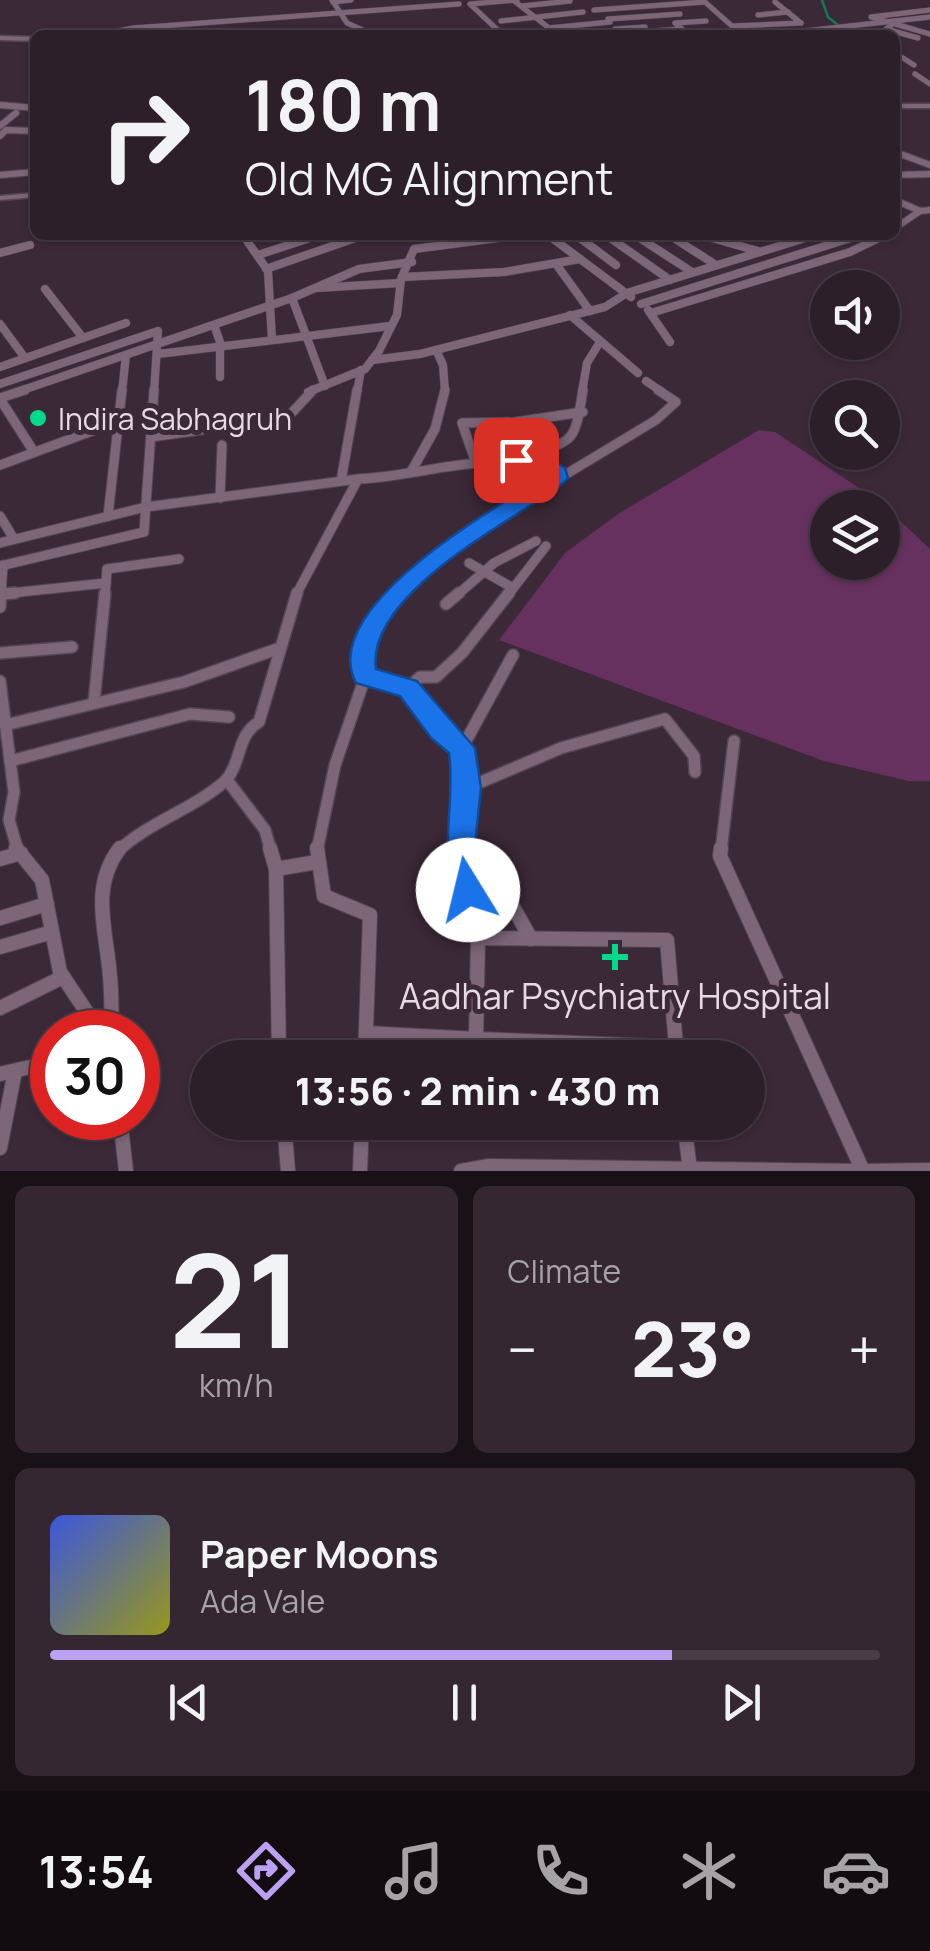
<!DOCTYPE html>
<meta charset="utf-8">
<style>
:root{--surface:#2d1f2a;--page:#352732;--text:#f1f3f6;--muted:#a7a2a8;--line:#483d47;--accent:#bca0f2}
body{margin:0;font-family:Manrope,sans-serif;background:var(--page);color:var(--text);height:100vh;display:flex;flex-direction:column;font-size:38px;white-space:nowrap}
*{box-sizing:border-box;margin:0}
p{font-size:32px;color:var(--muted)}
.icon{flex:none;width:55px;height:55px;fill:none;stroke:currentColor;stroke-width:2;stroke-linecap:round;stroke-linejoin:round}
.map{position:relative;height:1171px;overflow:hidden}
.drawer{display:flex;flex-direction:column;gap:15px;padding:15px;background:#191117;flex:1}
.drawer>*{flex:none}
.top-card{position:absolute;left:30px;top:30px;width:870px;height:210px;border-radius:15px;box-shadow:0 2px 8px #0004,0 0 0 2px var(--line);background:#2d1f2a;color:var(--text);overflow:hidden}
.fabs{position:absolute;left:810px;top:270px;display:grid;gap:20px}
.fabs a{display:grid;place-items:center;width:90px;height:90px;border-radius:50%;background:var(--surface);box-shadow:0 2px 8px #0004,0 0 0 2px var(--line);font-size:50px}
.speed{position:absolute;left:30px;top:1010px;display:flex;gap:20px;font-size:50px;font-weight:700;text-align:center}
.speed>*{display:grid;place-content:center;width:130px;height:130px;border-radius:50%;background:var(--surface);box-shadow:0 2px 8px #0004,0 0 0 2px var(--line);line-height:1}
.speed .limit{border:15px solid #d22;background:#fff;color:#111}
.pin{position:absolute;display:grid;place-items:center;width:85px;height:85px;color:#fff;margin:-42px;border-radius:20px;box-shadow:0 5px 15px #0006}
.me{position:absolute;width:110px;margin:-55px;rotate:351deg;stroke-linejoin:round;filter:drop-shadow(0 0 8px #0008)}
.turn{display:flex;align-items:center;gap:35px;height:210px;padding:0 50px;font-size:45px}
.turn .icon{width:130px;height:130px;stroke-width:2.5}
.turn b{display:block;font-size:70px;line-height:85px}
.big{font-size:75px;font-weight:800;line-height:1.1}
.drawer .card{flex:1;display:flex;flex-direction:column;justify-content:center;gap:15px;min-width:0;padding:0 35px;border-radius:15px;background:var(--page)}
.drawer .dial{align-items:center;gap:0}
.dial b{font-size:130px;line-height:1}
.song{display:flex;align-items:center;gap:30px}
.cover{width:120px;height:120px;border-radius:15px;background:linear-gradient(135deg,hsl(230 70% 55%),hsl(60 70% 35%))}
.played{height:10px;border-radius:5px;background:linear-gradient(90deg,var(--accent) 75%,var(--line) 75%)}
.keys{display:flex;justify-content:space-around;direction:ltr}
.heat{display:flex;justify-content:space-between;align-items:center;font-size:55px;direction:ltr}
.drawer .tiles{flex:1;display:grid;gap:15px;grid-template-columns:1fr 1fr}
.card:last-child{grid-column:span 2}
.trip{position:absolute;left:190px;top:1040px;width:575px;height:100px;border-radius:50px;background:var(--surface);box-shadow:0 2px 8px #0004,0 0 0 2px var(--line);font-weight:800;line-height:100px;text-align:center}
.tab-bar{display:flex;height:160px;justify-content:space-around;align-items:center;background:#120c11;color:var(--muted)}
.tab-bar .icon{width:70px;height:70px}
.tab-bar .selected{color:var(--accent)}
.tab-bar b{font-size:45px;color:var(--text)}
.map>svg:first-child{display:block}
.green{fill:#67315f;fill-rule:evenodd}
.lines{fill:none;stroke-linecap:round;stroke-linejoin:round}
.stream{stroke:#0f7b4f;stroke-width:2.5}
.minor-far5-casing{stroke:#554553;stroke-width:6}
.minor-far4-casing{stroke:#554553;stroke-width:8}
.minor-far3-casing{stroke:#554553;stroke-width:9}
.minor-far2-casing{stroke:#554553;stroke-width:11}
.minor-far1-casing{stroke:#554553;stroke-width:14}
.minor-casing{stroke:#554553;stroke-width:16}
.tertiary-casing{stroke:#554553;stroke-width:3}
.minor-far5{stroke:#7c6678;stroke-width:5}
.minor-far4{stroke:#7c6678;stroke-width:6}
.minor-far3{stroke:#7c6678;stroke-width:8}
.minor-far2{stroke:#7c6678;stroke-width:9}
.minor-far1{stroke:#7c6678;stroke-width:11}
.minor{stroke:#7c6678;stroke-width:14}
.tertiary{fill:#7c6678;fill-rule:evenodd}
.route{fill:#1a73e8;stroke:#114b97;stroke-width:2.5}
.poi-dot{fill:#02d98b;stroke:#3c2938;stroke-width:4}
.labels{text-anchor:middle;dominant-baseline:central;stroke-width:10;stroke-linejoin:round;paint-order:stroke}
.poi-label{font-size:30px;fill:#e7dae4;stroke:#3c2938;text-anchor:start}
.near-poi-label{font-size:35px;fill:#e7dae4;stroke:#3c2938}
</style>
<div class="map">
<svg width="930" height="1171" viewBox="0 0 930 1171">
<rect width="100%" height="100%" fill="#3c2938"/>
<!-- green -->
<path class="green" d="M759,430L775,432L880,502L930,549V781H909L824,761L499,640L565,553L618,514ZM828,508H882V562H828Z"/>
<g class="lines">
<!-- stream -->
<g class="stream">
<path d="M822,0L828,17L850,35"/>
<path d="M895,86L899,93L895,102"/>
</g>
<!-- minor-far5 casing -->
<g class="minor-far5-casing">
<g id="minor-far5">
<path d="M332,0L347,23L374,35"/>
<path d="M513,0L558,35"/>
<path d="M333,2L351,0"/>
<path d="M775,2L801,23"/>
<path d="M522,6L570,1"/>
<path d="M594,10L705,2L742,35"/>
<path d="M930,10L871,17L930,34"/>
<path d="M758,15L788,12"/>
<path d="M608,19L680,14"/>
<path d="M501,21L583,12"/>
<path d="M893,24L886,29L918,38"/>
<path d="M733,26L801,23"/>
<path d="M549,28L610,22"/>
<path d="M615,29L645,27"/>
<path d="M277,31L296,35"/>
<path d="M96,35L134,28L459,4"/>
<path d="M474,35L501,33"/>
<path d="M503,35L470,4L517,0"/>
<path d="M655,35L652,31L682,29L675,23L706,21"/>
<path d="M769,35L930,17"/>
<path d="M895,53L914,65"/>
<path d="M915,74L930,84"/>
</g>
</g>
<!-- minor-far4 casing -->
<g class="minor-far4-casing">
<g id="minor-far4">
<path d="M0,105L35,108"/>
<path d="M0,126L16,113"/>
<path d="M0,136L6,130L35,131"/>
<path d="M895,152L930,165"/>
<path d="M0,175L35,172"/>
<path d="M895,175L930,174"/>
<path d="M895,200L920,211L930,210"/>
<path d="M895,228L920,211"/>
</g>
</g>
<!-- minor-far3 casing -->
<g class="minor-far3-casing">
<g id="minor-far3">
<path d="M243,235L268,271L272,340"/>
<path d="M548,235L631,297"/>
<path d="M576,235L616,265"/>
<path d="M606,235L670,280"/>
<path d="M635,235L692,272"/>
<path d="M669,235L716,265"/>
<path d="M701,235L758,251"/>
<path d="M0,253L30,245"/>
<path d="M258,255L319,235"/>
<path d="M556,264L590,311"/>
<path d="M266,269L364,235"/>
<path d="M402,277L504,272L580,259"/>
<path d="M316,288L400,283"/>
<path d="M45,289L83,338"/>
<path d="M292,298L325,386"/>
<path d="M641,304L860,235"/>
<path d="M648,310L670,342"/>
<path d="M651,313L850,252L885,235"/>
<path d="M570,315L638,373"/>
<path d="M0,324L25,358"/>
<path d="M214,325L220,342V377"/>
<path d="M436,350L443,365L445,392"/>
<path d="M158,354L390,326"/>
<path d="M372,360L420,354L605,307L627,293L815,235"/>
<path d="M0,367L126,323"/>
<path d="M646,381L662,392"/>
<path d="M0,384L158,331L154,392"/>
<path d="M17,392L292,298L359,269L412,262"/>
<path d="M122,392L126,355"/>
<path d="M308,392L365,369L379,351L397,315L401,279L414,249L521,235"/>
<path d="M357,392L361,370"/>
<path d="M582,392L587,363L600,342"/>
</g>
</g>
<!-- minor-far2 casing -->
<g class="minor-far2-casing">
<g id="minor-far2">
<path d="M0,398L25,390"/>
<path d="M0,399L34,452"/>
<path d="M151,437L287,418L313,390"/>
<path d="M522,457C575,439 574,446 583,390"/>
<path d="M475,460L462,423L515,422L583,412"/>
<path d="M0,465L119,421"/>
<path d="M411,472L435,429L445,390"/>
<path d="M341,481L357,390"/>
<path d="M220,498L222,445"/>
<path d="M0,516L14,539"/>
<path d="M108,516L122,390"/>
<path d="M0,543L146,507L358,479"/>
<path d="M469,563L513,588"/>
<path d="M0,566L144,532L154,390"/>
<path d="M1,594L106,583L107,569L179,559"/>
<path d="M1,595L3,565"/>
<path d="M105,595L106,583"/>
<path d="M296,595L358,479C428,476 489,447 558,473V478"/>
<path d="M397,595L495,517L656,420L676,402L658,390"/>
<path d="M457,595L494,563L536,541"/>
<path d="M508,595L546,546"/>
</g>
</g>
<!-- minor-far1 casing -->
<g class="minor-far1-casing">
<g id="minor-far1">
<path d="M1,594L15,593"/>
<path d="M446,604L459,593"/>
<path d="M0,607L1,593"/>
<path d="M0,653L72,647"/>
<path d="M365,676C415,681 427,719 462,748"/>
<path d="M0,681L14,792L9,820L18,851"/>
<path d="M408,688L420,677H436L462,653L509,593"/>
<path d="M94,702L105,593"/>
<path d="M5,725L184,682L277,649"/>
<path d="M10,761L190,714L229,717"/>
<path d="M227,780L265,830L271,851"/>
<path d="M467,788L561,748L665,719L694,756L695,772"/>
<path d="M118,851C149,822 193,809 224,782C242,765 236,735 259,722L297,593"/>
<path d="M317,851L335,765L363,683V644L383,610L400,593"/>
<path d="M462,851L467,788L462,748L513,655"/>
<path d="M721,851L734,741"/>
</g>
</g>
<!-- minor casing -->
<g class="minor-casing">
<g id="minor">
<path d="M16,848L42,880L60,972L100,1032"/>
<path d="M270,848L276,869L279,1058"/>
<path d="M317,848L324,896L370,915L365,1058"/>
<path d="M462,848L469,890L513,907L531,939"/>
<path d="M721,848L720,856L863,1171L930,1170"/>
<path d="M0,859L21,853"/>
<path d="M276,869L317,862"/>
<path d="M0,918L47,904"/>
<path d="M0,947L52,932"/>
<path d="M0,1008L63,977"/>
<path d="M112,1032C111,1014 112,995 110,977C107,932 89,888 120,848"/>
<path d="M366,1033L476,1039L478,938L667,940L677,1058"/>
<path d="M476,1039L676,1047"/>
<path d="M0,1074L52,1062"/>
<path d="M120,1118L126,1171"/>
<path d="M284,1122L288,1171"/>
<path d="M684,1122L690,1170"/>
<path d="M0,1148L15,1071"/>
<path d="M360,1171L362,1122"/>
<path d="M461,1171L489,1166L863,1171"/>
</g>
</g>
<!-- tertiary casing -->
<g class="tertiary-casing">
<g id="tertiary">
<path d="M0,36L35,37V41L0,40Z"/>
<rect x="895" y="104" width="35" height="4"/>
<path d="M35,193V197L0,200V196Z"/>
</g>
</g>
<!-- minor-far5 -->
<use href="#minor-far5" class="minor-far5"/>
<!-- minor-far4 -->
<use href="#minor-far4" class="minor-far4"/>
<!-- minor-far3 -->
<use href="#minor-far3" class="minor-far3"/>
<!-- minor-far2 -->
<use href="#minor-far2" class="minor-far2"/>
<!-- minor-far1 -->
<use href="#minor-far1" class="minor-far1"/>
<!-- minor -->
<use href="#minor" class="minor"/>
<!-- tertiary -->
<use href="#tertiary" class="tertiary"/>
</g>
<!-- route -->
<path class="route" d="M516,454L550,458L565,468L568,478C555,493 533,503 517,514C470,544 367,607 376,669L417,681L475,748L481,788L475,844L483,890L479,900L468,904L458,900C437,853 456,802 449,753L431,738L400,696L356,683C316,607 497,507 548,475L538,468L509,464V455Z"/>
<!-- markers -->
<g class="poi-dot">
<circle cx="38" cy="418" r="10"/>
<path d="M610 942h10v10h10v10h-10v10h-10v-10h-10v-10h10z"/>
</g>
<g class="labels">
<!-- poi labels -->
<g class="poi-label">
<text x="58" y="418">Indira Sabhagruh</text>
</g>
<!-- near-poi labels -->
<g class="near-poi-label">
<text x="615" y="996">Aadhar Psychiatry Hospital</text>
</g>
</g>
</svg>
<div class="fabs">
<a><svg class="icon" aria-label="sound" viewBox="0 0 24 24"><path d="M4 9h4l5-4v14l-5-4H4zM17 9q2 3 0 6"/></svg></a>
<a><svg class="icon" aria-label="search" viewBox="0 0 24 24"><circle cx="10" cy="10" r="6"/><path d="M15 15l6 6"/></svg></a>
<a><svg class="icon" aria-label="layers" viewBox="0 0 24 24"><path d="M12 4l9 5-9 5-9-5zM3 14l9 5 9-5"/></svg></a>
</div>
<div class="speed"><div class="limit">30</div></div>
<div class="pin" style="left:516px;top:460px;background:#d93025"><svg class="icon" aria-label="arrive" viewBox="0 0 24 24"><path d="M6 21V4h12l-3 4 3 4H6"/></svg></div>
<svg class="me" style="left:468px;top:890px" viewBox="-20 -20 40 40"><circle r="19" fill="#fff"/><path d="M0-13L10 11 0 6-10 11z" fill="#1a73e8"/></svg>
<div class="trip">13:56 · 2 min · 430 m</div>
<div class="top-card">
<div class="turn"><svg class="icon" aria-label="right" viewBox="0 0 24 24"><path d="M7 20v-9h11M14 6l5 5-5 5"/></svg><div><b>180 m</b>Old MG Alignment</div></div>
</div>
</div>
<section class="drawer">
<div class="tiles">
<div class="card dial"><b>21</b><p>km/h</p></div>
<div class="card"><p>Climate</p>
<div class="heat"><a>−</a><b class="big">23°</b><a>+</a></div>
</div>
<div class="card">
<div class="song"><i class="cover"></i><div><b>Paper Moons</b><p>Ada Vale</p></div></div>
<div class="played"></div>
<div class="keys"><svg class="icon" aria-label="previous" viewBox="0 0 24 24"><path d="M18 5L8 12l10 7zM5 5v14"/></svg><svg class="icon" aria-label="pause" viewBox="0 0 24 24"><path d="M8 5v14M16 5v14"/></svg><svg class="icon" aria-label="next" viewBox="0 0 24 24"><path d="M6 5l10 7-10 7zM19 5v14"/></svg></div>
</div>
</div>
</section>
<nav class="tab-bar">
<b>13:54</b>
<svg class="icon selected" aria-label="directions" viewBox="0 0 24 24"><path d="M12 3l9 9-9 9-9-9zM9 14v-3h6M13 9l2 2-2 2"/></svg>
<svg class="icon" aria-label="music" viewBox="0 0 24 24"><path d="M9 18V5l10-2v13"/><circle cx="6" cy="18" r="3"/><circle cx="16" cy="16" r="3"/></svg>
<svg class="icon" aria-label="phone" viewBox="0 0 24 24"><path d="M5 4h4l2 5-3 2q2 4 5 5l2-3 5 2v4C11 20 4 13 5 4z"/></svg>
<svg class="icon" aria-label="climate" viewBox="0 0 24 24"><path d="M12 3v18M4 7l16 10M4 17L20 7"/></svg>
<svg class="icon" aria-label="car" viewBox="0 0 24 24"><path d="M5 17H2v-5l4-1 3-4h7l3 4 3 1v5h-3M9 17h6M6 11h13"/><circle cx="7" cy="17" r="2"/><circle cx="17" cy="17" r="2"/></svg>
</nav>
